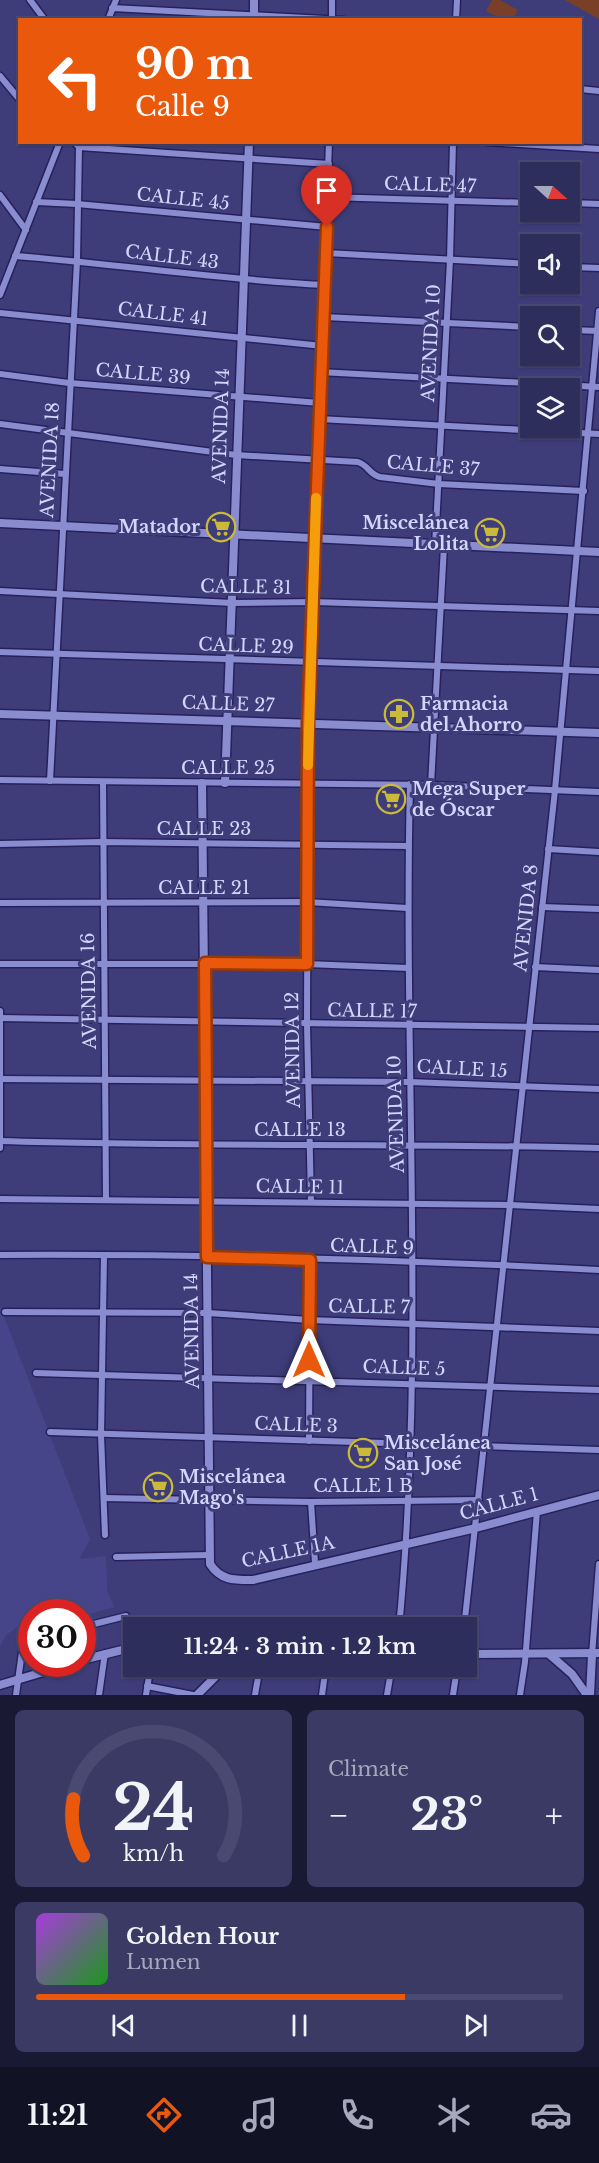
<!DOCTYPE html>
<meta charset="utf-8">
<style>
:root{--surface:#2e2e5c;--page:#3a3a65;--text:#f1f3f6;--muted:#a7a8bb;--line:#494a72;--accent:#ea580c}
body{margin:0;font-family:"Libre Baskerville",serif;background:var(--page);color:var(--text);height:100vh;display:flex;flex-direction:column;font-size:22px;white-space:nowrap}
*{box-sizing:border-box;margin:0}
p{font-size:20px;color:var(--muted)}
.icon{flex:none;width:33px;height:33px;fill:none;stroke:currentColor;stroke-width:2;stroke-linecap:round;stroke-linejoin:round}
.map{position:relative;height:1695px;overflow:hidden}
.sheet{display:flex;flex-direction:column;gap:15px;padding:15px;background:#191933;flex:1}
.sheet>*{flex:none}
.banner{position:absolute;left:18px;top:18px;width:564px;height:126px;border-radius:0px;box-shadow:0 2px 4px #0004,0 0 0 2px var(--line);background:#ea580c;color:#fff;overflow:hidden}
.needle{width:39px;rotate:111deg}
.fabs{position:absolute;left:520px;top:162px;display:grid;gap:12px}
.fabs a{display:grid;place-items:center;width:60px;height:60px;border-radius:0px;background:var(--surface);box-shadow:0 2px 4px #0004,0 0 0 2px var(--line);font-size:30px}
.speed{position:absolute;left:18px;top:1599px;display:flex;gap:12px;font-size:30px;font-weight:700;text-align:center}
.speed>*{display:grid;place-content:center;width:78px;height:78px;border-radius:50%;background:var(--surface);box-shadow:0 2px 4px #0004,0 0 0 2px var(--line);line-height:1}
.speed .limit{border:9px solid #d22;background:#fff;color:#111}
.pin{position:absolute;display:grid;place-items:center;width:51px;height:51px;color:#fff;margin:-62px -26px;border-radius:50% 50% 50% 0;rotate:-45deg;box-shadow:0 0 6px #0007}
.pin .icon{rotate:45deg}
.me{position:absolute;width:66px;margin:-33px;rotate:0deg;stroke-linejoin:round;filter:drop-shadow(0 0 4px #0008)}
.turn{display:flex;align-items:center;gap:21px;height:126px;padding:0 18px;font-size:27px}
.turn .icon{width:78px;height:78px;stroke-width:2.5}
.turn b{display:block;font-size:42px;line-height:51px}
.big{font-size:45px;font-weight:700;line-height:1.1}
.sheet .widget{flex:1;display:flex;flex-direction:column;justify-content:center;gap:9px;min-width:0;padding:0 21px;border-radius:9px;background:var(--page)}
.sheet .dial{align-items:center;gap:0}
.dial svg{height:156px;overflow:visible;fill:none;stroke:var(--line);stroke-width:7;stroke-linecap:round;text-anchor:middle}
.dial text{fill:var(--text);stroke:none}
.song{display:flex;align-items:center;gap:18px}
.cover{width:72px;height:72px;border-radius:9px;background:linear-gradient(135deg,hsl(280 70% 55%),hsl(120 70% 35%))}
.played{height:6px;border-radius:3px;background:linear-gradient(90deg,var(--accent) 70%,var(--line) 70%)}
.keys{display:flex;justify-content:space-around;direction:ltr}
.heat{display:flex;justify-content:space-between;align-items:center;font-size:33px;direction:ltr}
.sheet .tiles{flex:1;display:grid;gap:15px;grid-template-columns:1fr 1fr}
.widget:last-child{grid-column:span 2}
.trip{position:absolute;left:123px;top:1617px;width:354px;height:60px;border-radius:0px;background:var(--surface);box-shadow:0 2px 4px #0004,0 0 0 2px var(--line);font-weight:700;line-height:60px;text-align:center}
.dock{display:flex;height:96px;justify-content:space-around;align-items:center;background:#121225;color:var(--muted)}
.dock .icon{width:42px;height:42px}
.dock .current{color:var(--accent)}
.dock b{font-size:27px;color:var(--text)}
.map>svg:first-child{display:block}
.built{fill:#47458a}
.pitch{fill:#7a3f27}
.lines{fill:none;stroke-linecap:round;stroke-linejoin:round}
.street-casing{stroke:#26215c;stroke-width:9}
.secondary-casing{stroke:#26215c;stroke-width:11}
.street{stroke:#8a8cd0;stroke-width:6}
.secondary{stroke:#8a8cd0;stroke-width:8}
.route-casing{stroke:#983908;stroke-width:15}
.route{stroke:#ea580c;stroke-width:10}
.slow{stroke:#f59e0b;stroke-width:10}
.labels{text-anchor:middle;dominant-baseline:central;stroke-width:6;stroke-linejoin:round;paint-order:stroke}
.street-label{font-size:18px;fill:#d3d6fb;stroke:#3e3d7a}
.poi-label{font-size:18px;font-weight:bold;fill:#d3d6fb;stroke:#3e3d7a;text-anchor:start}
</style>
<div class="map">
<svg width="599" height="1695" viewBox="0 0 599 1695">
<rect width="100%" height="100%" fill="#3e3d7a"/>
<!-- built -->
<path class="built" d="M0,1306L90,1539L79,1559L106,1556L107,1590L114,1607L83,1616L82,1612H32L31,1617L5,1636L0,1647Z"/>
<!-- pitch -->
<g class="pitch">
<path d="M492,0H500L518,10L513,19H502L486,11Z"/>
<path d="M565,0H599V19Z"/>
</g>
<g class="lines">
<!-- street casing -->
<g class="street-casing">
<g id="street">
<path d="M30,0L45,20"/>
<path d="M112,8L344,20"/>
<path d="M108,20L116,0"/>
<path d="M332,20V0"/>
<path d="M456,20L457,0"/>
<path d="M0,76L20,100"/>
<path d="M580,89L599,91"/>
<path d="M487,142L599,149"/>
<path d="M79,147L329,164"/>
<path d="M0,195L26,230"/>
<path d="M328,197L531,203"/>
<path d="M36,202L77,204L327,227"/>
<path d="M570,203L599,204"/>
<path d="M326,253L531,264"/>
<path d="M15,256C119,264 221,280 324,285"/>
<path d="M570,267L599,268"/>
<path d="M0,295L60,142"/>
<path d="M0,313L323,346"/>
<path d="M324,317L531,327"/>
<path d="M570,330L599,331"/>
<path d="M320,372L599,387"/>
<path d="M0,374L69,383L320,403"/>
<path d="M319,419L599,434"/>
<path d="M0,424L236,455L358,462C368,465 370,475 380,477L439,484L584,491"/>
<path d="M0,469L65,474"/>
<path d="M435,546L450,260L453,142"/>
<path d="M0,591L232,603L314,602L599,611"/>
<path d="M0,652L599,671"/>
<path d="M0,780L431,785L599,792"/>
<path d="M50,781L77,261L79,147L74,142"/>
<path d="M103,782L106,1199"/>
<path d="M431,785L444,546"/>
<path d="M0,844L102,842L408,846"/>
<path d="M548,849L599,852"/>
<path d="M0,903L307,902L407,908"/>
<path d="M542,907L599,909"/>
<path d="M0,964H307L408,968"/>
<path d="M535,967L599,970"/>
<path d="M0,1011V1148"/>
<path d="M0,1018L599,1028"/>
<path d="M0,1079L409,1082L599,1089"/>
<path d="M0,1141C200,1147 399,1143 599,1148"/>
<path d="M0,1199L510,1205L599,1209"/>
<path d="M311,1201L307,1025L308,722L329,142"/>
<path d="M0,1255C199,1254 400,1259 599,1270"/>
<path d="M104,1255L101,1435L105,1535"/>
<path d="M5,1312L208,1313L309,1320L599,1331"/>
<path d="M36,1373L599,1390"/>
<path d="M50,1432L599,1450"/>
<path d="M309,1441L310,1260"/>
<path d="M104,1498L311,1502L479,1500"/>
<path d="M311,1502L315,1563"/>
<path d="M116,1557L209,1555"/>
<path d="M82,1627L126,1616L134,1639"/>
<path d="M399,1628C426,1347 403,1065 410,784"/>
<path d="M464,1628L555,790L599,311"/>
<path d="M592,1655L599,1564"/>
<path d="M147,1686L193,1695"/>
<path d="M16,1695L22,1652L32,1640"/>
<path d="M99,1695L105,1653"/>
<path d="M146,1695L149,1676"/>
<path d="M255,1695L260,1666"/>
<path d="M322,1695L326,1666"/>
<path d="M387,1695L392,1666"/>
<path d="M453,1695L456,1675"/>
<path d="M520,1695L525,1662L537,1511"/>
</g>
</g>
<!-- secondary casing -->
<g class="secondary-casing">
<g id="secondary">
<path d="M254,20V0"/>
<path d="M0,523L599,552"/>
<path d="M0,714L599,733"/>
<path d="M202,783L210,1564C221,1581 235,1580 253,1580L476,1528L599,1495"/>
<path d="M225,783L249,142"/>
<path d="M466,1654L599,1653"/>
<path d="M549,1654L572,1674L587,1695"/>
<path d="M82,1660L134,1647"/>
<path d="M0,1685L70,1664"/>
<path d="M197,1695L219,1673L233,1666"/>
<path d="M590,1695L592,1655"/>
</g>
</g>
<!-- street -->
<use href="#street" class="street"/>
<!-- secondary -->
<use href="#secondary" class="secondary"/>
</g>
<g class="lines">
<!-- route casing -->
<g class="route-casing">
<path id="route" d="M309,1360L310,1260L207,1257L205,963L307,964L308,723L327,227"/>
</g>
<!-- route -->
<use href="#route" class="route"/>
<!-- slow -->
<path class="slow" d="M308,765L316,498"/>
</g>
<!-- icons -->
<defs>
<g id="supermarket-ring" transform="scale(1.5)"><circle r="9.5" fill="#3e3d7a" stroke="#caba3a" stroke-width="1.5"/><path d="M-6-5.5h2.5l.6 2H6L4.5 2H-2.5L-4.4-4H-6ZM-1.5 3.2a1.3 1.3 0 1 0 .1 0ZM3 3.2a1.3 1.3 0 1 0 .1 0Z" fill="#caba3a"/></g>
<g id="pharmacy-ring" transform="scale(1.5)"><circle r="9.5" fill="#3e3d7a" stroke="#caba3a" stroke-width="1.5"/><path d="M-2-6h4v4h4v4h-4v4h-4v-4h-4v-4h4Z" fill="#caba3a"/></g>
</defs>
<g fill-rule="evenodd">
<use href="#supermarket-ring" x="221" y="527"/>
<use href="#supermarket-ring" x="490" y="533"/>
<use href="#pharmacy-ring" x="399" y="714"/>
<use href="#supermarket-ring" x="391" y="799"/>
<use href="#supermarket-ring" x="363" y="1453"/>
<use href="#supermarket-ring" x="158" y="1487"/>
</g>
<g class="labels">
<!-- street labels -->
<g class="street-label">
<text transform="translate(430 185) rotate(2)">CALLE 47</text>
<text transform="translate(183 199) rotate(6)">CALLE 45</text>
<text transform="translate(172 257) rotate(7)">CALLE 43</text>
<text transform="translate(163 314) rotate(7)">CALLE 41</text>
<text transform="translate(431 343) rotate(-87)">AVENIDA 10</text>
<text transform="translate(143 374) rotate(5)">CALLE 39</text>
<text transform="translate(221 426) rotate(-88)">AVENIDA 14</text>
<text transform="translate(50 460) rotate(-87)">AVENIDA 18</text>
<text transform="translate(433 466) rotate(5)">CALLE 37</text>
<text transform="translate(246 587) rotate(1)">CALLE 31</text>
<text transform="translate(246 646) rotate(2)">CALLE 29</text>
<text transform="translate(228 704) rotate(2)">CALLE 27</text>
<text x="228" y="768">CALLE 25</text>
<text x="204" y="829">CALLE 23</text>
<text x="204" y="888">CALLE 21</text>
<text transform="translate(526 918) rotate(-84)">AVENIDA 8</text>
<text transform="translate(89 991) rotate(-91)">AVENIDA 16</text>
<text transform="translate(372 1011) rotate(1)">CALLE 17</text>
<text transform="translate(293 1050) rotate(-91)">AVENIDA 12</text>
<text transform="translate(462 1069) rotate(3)">CALLE 15</text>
<text transform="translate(396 1114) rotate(-92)">AVENIDA 10</text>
<text x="300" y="1130">CALLE 13</text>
<text transform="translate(300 1187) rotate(1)">CALLE 11</text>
<text transform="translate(372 1247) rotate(2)">CALLE 9</text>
<text transform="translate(369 1307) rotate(1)">CALLE 7</text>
<text transform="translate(192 1331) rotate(-91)">AVENIDA 14</text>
<text transform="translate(404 1368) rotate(2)">CALLE 5</text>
<text transform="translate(296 1425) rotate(2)">CALLE 3</text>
<text x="363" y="1486">CALLE 1 B</text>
<text transform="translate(499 1504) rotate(-15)">CALLE 1</text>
<text transform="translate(288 1552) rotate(-12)">CALLE 1A</text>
</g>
<!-- poi labels -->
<g class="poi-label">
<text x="469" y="523" text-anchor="end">Miscelánea<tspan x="469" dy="21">Lolita</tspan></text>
<text x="200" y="527" text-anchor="end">Matador</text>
<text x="420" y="704">Farmacia<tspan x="420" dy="21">del Ahorro</tspan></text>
<text x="412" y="789">Mega Super<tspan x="412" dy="21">de Óscar</tspan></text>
<text x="384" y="1443">Miscelánea<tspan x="384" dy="21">San José</tspan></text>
<text x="179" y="1477">Miscelánea<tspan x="179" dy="21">Mago's</tspan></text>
</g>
</g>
</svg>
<div class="fabs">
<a><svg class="needle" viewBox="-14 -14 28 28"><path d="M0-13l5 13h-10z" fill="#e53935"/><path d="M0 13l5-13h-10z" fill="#a7a8bb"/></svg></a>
<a><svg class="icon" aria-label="sound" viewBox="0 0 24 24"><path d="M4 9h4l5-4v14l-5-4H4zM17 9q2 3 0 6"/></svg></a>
<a><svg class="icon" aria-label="search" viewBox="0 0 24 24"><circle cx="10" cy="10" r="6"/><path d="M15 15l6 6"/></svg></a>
<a><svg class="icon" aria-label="layers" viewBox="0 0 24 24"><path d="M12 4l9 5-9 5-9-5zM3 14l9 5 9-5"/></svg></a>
</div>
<div class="speed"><div class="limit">30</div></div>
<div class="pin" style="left:327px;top:227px;background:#d93025"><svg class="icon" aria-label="arrive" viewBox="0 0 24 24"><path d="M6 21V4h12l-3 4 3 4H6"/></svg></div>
<svg class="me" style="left:309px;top:1360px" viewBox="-20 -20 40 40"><path d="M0-17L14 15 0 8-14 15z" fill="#ea580c" stroke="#fff" stroke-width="4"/></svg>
<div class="trip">11:24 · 3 min · 1.2 km</div>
<div class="banner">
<div class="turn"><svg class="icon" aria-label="left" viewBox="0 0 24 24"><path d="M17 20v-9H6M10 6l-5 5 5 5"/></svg><div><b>90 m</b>Calle 9</div></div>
</div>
</div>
<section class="sheet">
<div class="tiles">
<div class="widget dial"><svg viewBox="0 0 100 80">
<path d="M14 69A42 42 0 1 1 86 69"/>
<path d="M14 69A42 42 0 0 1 9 40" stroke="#ea580c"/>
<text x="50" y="56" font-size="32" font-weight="700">24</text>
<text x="50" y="72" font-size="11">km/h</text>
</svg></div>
<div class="widget"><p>Climate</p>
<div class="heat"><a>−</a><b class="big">23°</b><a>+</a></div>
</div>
<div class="widget">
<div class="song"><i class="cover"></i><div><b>Golden Hour</b><p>Lumen</p></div></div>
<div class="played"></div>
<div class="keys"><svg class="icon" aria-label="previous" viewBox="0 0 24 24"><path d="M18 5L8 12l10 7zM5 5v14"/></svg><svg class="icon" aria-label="pause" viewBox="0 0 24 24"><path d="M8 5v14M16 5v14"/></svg><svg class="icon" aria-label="next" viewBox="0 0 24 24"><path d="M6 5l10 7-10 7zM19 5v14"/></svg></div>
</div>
</div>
</section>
<nav class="dock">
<b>11:21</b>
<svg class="icon current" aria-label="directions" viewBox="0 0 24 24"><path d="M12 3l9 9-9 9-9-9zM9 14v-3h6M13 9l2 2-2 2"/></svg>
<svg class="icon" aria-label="music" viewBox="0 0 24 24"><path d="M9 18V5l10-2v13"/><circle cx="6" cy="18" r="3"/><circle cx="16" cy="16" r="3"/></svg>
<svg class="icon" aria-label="phone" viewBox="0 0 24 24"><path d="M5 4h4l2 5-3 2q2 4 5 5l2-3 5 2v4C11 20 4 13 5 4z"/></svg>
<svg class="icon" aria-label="climate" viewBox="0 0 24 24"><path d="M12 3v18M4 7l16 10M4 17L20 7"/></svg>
<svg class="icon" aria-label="car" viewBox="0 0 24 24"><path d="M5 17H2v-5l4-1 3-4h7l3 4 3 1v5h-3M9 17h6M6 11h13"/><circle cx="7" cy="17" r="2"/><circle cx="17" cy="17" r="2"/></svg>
</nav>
